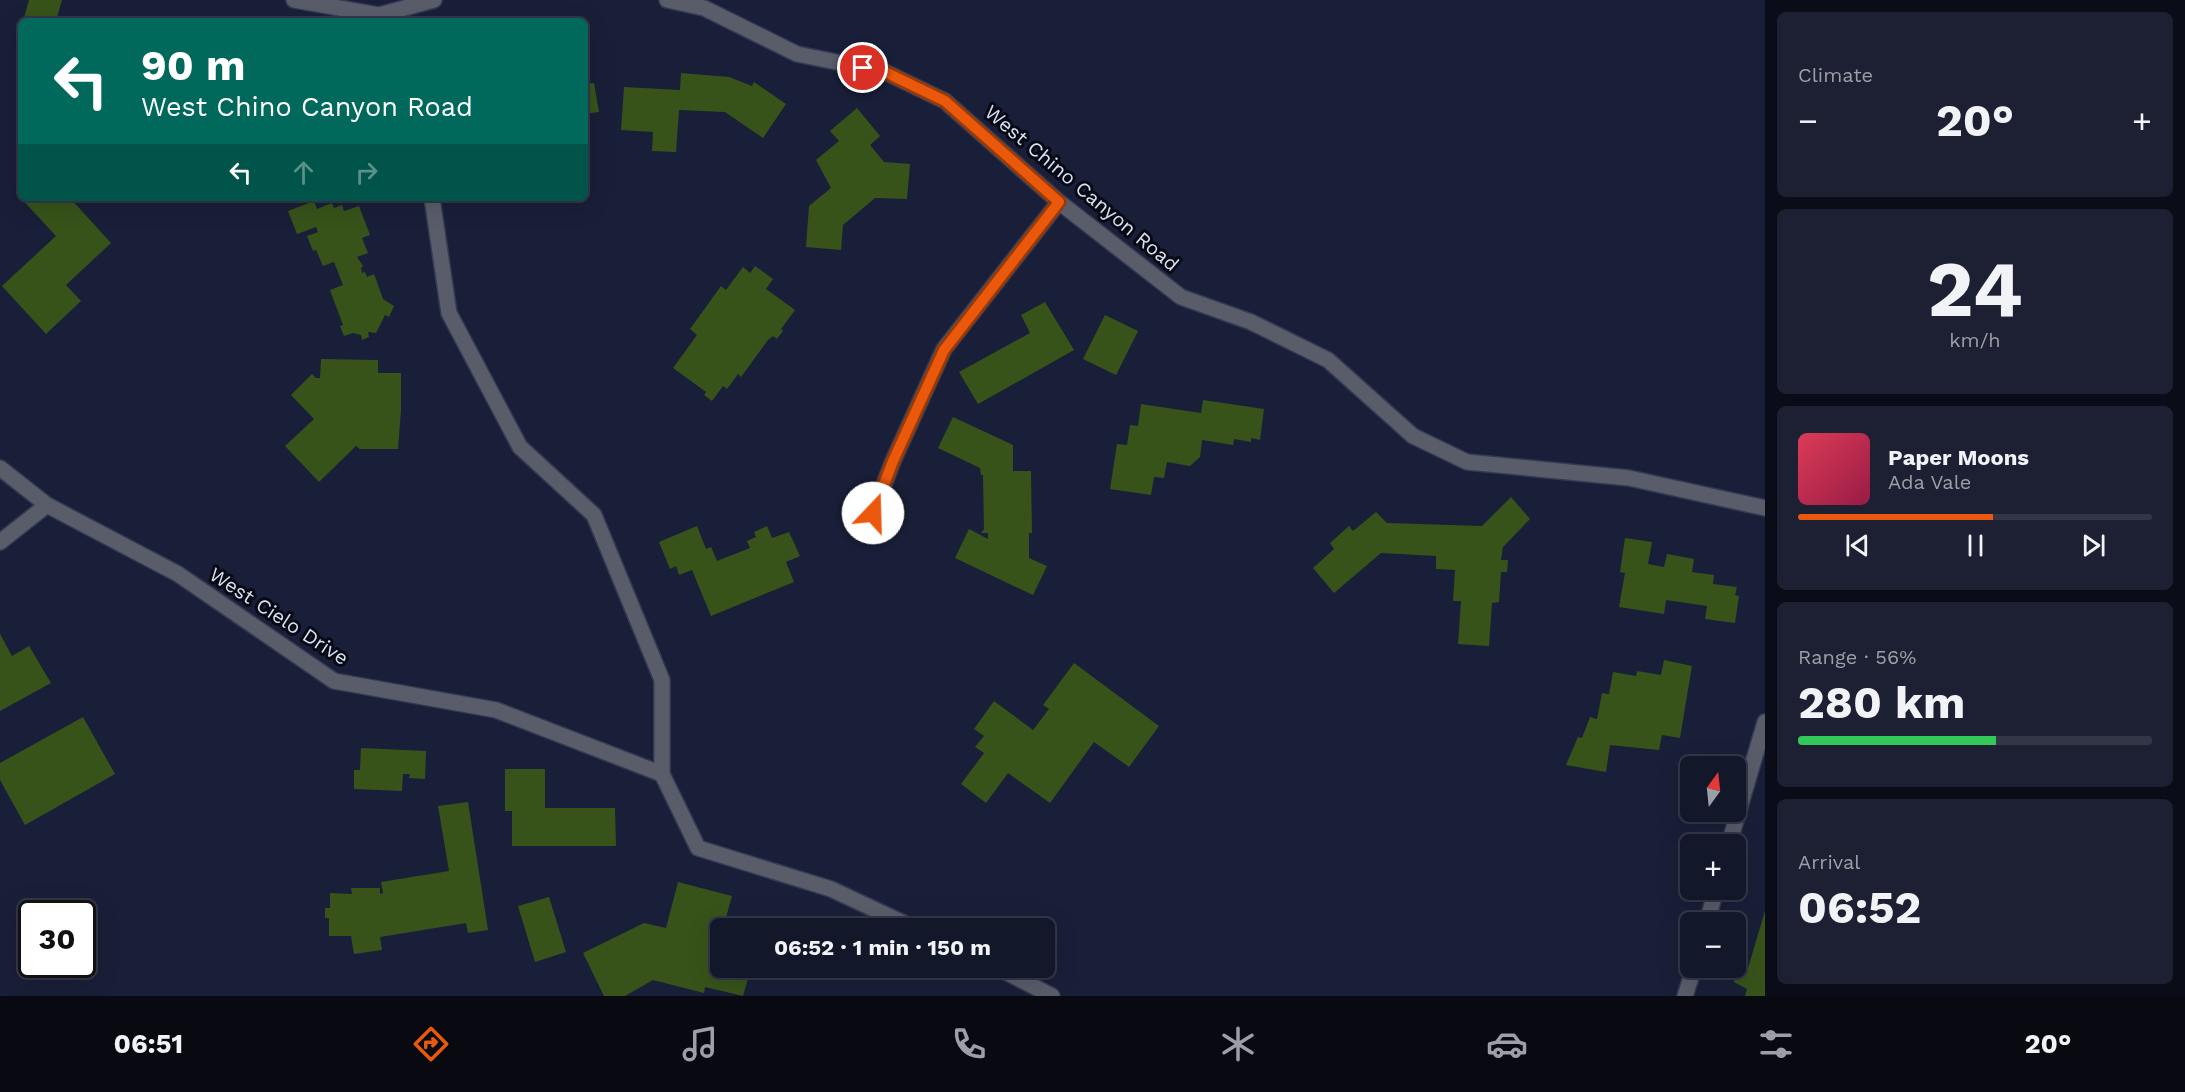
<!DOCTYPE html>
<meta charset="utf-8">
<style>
:root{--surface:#13172a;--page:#1c2032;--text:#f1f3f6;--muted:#9d9fa8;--line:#323647;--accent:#ea580c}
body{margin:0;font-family:"Work Sans",sans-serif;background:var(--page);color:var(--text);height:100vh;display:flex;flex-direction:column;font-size:22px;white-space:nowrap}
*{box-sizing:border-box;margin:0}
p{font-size:20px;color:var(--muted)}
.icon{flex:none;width:33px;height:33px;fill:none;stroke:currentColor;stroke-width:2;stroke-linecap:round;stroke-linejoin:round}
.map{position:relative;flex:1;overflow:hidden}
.side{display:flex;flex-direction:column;gap:12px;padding:12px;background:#0a0d17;width:420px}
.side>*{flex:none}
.guide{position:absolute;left:18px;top:18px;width:570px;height:183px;border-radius:9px;box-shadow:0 6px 24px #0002,0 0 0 2px var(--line);background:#00695c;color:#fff;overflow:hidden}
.needle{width:39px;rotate:15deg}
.fabs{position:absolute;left:1680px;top:756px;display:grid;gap:12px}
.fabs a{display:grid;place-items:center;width:66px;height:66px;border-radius:9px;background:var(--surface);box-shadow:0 6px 24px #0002,0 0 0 2px var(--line);font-size:30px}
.speed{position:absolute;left:18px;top:900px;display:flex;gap:12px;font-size:30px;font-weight:700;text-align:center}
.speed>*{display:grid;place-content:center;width:78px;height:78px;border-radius:50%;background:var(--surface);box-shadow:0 6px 24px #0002,0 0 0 2px var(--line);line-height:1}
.speed .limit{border:3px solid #111;border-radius:9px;background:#fff;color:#111}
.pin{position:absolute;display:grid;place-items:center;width:51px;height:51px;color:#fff;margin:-26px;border:3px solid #fff;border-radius:50%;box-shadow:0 2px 6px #0007}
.me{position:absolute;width:66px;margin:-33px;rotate:21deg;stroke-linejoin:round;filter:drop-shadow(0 0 4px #0008)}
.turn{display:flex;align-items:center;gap:21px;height:126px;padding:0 24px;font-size:27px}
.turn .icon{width:78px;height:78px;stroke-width:2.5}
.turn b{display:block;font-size:42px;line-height:51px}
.lanes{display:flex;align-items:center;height:57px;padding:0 24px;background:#0003;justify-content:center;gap:30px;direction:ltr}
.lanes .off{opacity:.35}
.big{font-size:45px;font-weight:700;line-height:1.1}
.side .widget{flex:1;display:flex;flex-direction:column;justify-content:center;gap:9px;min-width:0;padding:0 21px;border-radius:9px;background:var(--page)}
.side .dial{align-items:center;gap:0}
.dial b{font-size:78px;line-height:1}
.song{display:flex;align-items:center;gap:18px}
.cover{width:72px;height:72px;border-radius:9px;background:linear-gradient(135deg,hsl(350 70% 55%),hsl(340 70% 35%))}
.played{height:6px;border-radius:3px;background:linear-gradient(90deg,var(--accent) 55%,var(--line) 55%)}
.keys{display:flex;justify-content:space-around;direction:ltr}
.heat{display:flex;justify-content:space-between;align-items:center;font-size:33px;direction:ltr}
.charge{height:9px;border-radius:4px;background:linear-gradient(90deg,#34c759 56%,var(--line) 0)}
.trip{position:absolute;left:710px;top:918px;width:345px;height:60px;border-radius:9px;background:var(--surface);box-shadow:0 6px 24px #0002,0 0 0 2px var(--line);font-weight:700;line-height:60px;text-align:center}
.tabs{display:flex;height:96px;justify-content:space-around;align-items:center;background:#080911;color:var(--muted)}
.tabs .icon{width:42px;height:42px}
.tabs .active{color:var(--accent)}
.tabs b{font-size:27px;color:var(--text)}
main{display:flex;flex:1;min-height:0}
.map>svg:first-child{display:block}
.building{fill:#37531a}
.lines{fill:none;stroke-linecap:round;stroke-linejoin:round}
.minor-casing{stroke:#343a52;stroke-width:18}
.minor{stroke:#595d6a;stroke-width:15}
.route-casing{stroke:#983908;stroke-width:15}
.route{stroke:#ea580c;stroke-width:10}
.labels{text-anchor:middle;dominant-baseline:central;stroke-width:6;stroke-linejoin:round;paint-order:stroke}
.street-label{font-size:20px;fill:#dae0f1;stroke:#070a15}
</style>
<main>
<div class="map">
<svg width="1765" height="996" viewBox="0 0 1765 996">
<rect width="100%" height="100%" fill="#191f38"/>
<!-- building -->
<g class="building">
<path d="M29,0H62L56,21H23Z"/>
<path d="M681,73L729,77L752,86L754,82L786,104L763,138L725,112L679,110L676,152L652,151L653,132L621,130L624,87L680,90Z"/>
<path d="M594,83L599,112L585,114V84Z"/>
<path d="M857,108L880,136L870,145L884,162L910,164L907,199L875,198L843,225L841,250L806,247L809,206L831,188L816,160L839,141L830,131Z"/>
<path d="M21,192V198H70L111,243L66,285L81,301L46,334L2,286L56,236L18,195Z"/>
<path d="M314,201L317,209L332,203L334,208L342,205L344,211L359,206L370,235L362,238L368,253L357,257L363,266L361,268L362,273L365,272L367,277L374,274L383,299L394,306L389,317L385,315L376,333L368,332L369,337L362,340L361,335L353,333L344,336L340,326L343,325L330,290L343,285L334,262L323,266L316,250L313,251L307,236L318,232L316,227L297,234L288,211Z"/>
<path d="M755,266L773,279L766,289L795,310L781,329L783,331L777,339L773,336L768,340L741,377L738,374L727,389L723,386L712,401L704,395L706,392L673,368L697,335L690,329L721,286L726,290L743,267L750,273Z"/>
<path d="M1045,302L1074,350L978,404L959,372L1030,333L1021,315Z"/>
<path d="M1105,315L1138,331L1116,375L1083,359Z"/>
<path d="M321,359L378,360V373H401V410L398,449H360L356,446L319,482L285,446L314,419L291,395L312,374L316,378H320Z"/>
<path d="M1203,400L1264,409L1260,440L1251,438V442L1234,439L1233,445L1202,440L1200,457L1190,466L1167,462L1164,478L1154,477L1151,495L1110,489L1117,444L1127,445L1130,425L1138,426L1141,404L1201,413Z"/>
<path d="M953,417L1013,445V471H1031L1032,533H1029V558L1047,566L1033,595L955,558L969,529L988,539V533H981L984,529L983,475H981L980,468L938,448Z"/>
<path d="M1511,497L1530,519L1503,547L1501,560H1508L1507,572H1501L1499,602L1492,603L1489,646L1458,644L1461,601H1453L1455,570L1436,569V556L1381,553L1334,593L1313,568L1334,549L1330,543L1349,526L1353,531L1376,512L1387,523L1482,526Z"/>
<path d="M697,526L706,549L711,547L717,561L750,548L747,541L756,537L754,532L767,526L772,538L789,532L800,556L786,562L794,582L711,616L692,570L679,575L676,566L670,569L659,542Z"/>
<path d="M1625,538L1652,542L1648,564L1664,567L1667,554L1694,559L1692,572L1714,575L1713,584L1737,587L1735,595L1739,596L1735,623L1705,619L1707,606L1666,600L1664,614L1619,607L1625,573L1620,572Z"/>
<path d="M0,634L12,656L29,646L51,683L0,711Z"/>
<path d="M1664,660L1692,666L1680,738L1662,735L1659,750L1610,745L1606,772L1566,765L1578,737L1582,738L1590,717L1597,719L1602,693L1609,694L1613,672L1636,676L1637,671L1661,675Z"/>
<path d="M1074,663L1159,726L1129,767L1094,742L1050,803L1008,773L986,803L961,784L984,753L975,747L984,736L974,729L994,701L1033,730L1049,709L1043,705Z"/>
<path d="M83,717L115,774L25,825L0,780V763Z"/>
<path d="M361,748L426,751L425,779L409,778L410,774H403L402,791L354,789V770H360Z"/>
<path d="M505,769H545V808H615L616,846H512V811H505Z"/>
<path d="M468,802L488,930L468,933L466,923L380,937L382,950L354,954L351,936H329V918H325V908H330V893L352,894L351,888H380V894L383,893L381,882L449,871L438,806Z"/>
<path d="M678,882L732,896L723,928H720V968H751L743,996L705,987L704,993L653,980L625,996H604L583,953L644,923L666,928Z"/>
<path d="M549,897L566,952L535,962L518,906Z"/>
<path d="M1765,911V996H1745L1747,989L1734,982L1739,965L1748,968Z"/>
</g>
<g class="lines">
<!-- minor casing -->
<g class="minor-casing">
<g id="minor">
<path d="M294,0L379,15L434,0"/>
<path d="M667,0L704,8L797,54L885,72L945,101L1059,202L1181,297L1251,322L1328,360L1413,436L1467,462L1629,478L1765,508"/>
<path d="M432,198L449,313L520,447L594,515L662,680V774L698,848L831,889L914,928"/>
<path d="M0,468L47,505L178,574L334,681L496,710L662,774"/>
<path d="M873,513L893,461L944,349L1059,202"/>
<path d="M0,542L47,505"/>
<path d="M1729,844L1765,722"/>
<path d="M1707,922L1716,890"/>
<path d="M998,968L1052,996"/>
<path d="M1685,996L1694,968"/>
</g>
</g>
<!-- minor -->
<use href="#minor" class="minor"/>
</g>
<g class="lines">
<!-- route casing -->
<g class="route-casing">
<path id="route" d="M863,68L885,72L945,101L1059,202L944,350L893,461L873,513"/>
</g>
<!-- route -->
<use href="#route" class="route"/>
</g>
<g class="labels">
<!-- street labels -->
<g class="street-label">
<text transform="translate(1082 188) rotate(40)">West Chino Canyon Road</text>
<text transform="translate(279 616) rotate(33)">West Cielo Drive</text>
</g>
</g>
</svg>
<div class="fabs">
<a><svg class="needle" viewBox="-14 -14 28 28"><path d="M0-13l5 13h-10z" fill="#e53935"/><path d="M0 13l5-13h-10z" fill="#9d9fa8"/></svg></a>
<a>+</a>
<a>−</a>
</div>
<div class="speed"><div class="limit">30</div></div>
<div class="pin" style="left:863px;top:68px;background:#d93025"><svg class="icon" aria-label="arrive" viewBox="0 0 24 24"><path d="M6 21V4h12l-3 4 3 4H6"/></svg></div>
<svg class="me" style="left:873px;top:513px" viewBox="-20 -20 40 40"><circle r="19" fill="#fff"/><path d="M0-13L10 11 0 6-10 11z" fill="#ea580c"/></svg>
<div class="trip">06:52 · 1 min · 150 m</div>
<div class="guide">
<div class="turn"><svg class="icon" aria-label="left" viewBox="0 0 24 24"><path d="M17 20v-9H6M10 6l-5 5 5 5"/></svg><div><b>90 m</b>West Chino Canyon Road</div></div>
<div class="lanes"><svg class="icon" aria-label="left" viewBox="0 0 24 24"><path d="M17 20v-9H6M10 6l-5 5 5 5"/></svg><svg class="icon off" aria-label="ahead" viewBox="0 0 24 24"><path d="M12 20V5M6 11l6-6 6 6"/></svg><svg class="icon off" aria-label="right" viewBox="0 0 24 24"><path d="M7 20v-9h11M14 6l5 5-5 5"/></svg></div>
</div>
</div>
<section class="side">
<div class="widget"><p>Climate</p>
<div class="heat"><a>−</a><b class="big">20°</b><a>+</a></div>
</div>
<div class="widget dial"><b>24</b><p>km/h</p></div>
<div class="widget">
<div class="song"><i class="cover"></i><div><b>Paper Moons</b><p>Ada Vale</p></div></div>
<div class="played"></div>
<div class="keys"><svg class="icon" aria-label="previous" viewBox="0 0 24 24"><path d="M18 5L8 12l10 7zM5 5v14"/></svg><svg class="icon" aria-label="pause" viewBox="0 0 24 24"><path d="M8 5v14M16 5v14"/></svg><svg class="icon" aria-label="next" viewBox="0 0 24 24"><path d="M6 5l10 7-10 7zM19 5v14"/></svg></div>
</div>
<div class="widget"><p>Range · 56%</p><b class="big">280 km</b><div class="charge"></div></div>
<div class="widget"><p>Arrival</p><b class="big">06:52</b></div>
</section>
</main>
<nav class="tabs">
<b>06:51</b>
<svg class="icon active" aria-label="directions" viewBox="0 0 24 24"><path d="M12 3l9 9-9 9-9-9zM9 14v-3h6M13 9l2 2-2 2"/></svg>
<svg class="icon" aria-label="music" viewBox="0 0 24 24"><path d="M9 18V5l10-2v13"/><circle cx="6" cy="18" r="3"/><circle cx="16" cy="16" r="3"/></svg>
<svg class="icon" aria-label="phone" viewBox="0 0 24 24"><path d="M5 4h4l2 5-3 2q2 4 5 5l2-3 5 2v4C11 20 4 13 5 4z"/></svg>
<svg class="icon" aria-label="climate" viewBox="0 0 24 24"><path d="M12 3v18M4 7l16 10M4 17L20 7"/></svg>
<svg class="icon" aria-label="car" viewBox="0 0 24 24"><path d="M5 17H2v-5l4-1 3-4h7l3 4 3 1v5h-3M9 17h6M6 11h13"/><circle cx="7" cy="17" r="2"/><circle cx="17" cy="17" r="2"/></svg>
<svg class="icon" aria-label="filters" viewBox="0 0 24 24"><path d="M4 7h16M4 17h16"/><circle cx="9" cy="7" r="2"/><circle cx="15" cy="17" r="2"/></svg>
<b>20°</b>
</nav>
